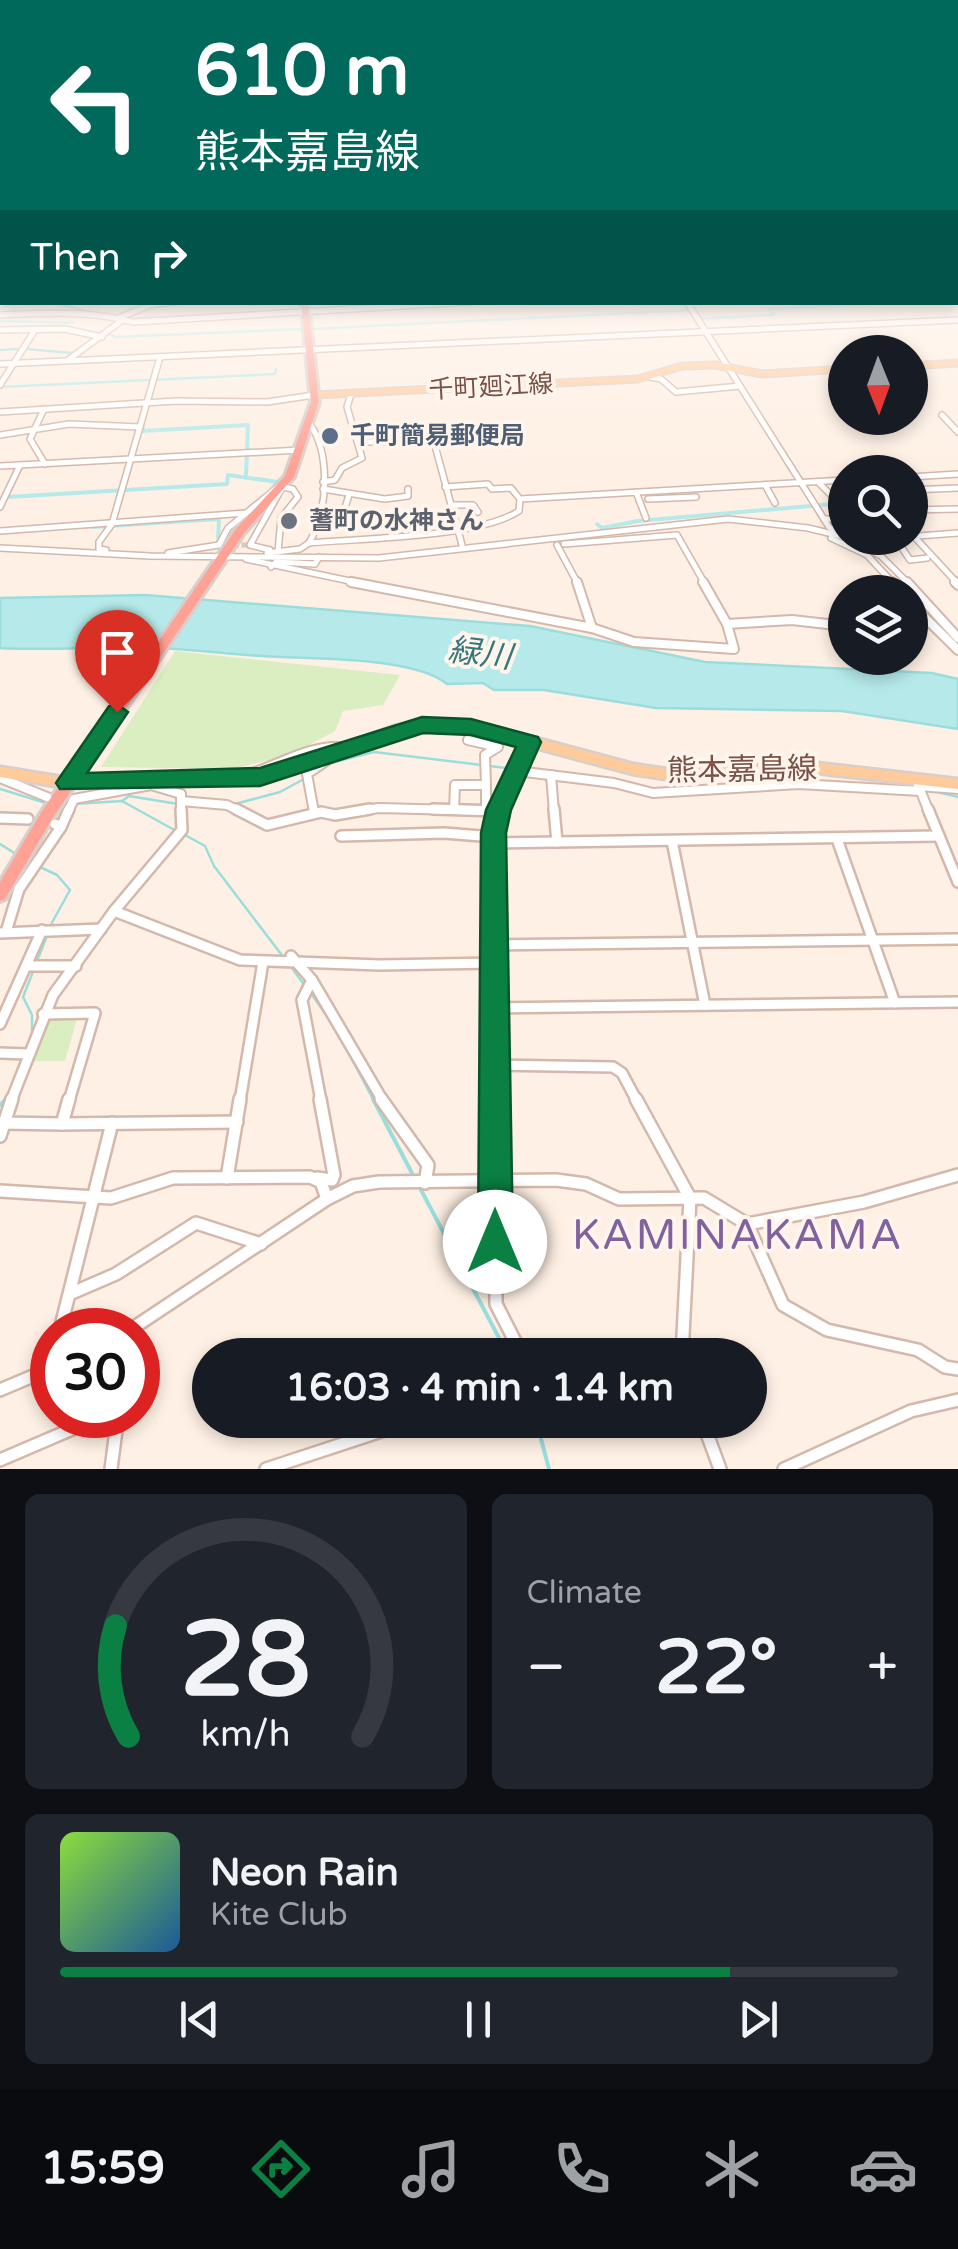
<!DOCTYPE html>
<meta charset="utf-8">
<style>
:root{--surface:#171b24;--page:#20242c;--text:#f1f3f6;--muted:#9ea1a6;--line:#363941;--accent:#0b8043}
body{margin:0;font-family:"Varela Round","Noto Sans JP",sans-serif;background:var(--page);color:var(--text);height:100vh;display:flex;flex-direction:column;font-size:38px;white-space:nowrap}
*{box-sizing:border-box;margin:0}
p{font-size:32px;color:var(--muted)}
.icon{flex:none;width:55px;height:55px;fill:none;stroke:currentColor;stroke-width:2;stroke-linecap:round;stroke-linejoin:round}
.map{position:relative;height:1469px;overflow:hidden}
.panel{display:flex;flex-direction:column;gap:25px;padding:25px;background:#0d0f14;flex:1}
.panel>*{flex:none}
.hud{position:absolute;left:0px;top:0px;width:960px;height:305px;box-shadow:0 5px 15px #0003;background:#00695c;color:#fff;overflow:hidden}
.needle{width:65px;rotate:179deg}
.fabs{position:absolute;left:828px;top:335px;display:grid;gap:20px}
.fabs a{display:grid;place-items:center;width:100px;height:100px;border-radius:50%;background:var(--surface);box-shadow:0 5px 15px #0003;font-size:50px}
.speed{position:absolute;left:30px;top:1308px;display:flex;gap:20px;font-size:50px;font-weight:700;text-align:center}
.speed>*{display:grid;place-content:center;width:130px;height:130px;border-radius:50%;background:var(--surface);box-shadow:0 5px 15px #0003;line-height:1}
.speed .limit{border:15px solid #d22;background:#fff;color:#111}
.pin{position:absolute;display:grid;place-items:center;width:85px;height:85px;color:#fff;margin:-102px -42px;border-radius:50% 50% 50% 0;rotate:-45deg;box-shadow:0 0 10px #0007}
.pin .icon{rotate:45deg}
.me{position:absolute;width:110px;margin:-55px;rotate:0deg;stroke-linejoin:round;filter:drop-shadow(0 0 8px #0008)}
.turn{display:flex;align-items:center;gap:35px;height:210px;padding:0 30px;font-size:45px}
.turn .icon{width:130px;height:130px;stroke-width:2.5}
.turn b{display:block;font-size:70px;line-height:85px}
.then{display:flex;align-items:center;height:95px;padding:0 30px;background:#0003;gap:20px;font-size:38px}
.big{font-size:75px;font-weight:700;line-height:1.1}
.panel .tile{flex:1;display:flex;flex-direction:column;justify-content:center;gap:15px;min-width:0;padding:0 35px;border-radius:15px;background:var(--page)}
.panel .dial{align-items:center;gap:0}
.dial svg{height:260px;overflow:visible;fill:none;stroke:var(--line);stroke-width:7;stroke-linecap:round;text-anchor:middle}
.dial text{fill:var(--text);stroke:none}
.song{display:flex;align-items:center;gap:30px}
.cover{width:120px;height:120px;border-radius:15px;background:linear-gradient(135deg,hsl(90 70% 55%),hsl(210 70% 35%))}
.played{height:10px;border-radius:5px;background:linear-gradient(90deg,var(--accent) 80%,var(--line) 80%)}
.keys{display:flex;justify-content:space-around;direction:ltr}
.heat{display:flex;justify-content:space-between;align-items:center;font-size:55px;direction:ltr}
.panel .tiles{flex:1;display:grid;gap:25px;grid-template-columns:1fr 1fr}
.tile:last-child{grid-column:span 2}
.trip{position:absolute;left:192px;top:1338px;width:575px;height:100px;border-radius:50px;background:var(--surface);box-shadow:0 5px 15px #0003;font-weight:700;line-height:100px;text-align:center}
.dock{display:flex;height:160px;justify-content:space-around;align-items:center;background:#090b0e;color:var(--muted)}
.dock .icon{width:70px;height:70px}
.dock .current{color:var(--accent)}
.dock b{font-size:45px;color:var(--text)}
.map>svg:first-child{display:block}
.green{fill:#daeec1}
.water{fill:#b6eaea;stroke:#9bdddd;stroke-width:2.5}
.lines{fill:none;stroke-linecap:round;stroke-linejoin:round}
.stream-far1{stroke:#9bdddd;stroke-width:2.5}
.stream{stroke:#9bdddd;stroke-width:4}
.canal-far1{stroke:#b6eaea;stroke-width:2.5}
.canal{stroke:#b6eaea;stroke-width:4}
.minor-tunnel{stroke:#ddc8bc;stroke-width:5;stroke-dasharray:5 2.5;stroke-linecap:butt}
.minor-far3-casing{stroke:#d4b8ab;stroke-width:8}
.minor-far2-casing{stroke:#d4b8ab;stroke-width:12}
.minor-far1-casing{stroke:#d4b8ab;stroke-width:14}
.minor-casing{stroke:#d4b8ab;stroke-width:16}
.major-far1-casing{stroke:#dacecb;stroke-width:9}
.major-casing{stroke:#dacecb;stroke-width:15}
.highway-casing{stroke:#dacecb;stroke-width:6}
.minor-far3{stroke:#fff;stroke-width:5}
.minor-far2{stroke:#fff;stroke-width:8}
.minor-far1{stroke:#fff;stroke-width:9}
.minor{stroke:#fff;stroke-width:11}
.major-far1{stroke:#ffcb9b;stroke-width:6}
.major{stroke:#ffcb9b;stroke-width:10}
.highway{fill:#ffa195;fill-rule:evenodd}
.route{fill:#0b8043;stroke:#07532c;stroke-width:2.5}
.service-dot{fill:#5c6f8a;stroke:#fff5ed;stroke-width:4}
.worship-dot{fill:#6b7280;stroke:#fff5ed;stroke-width:4}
.labels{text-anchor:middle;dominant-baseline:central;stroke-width:8;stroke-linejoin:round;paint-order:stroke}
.far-street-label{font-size:25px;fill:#7a5146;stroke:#fff5ed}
.far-service-label{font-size:25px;font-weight:bold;fill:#4e5e75;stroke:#fff5ed;text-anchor:start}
.far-worship-label{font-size:25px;font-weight:bold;fill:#5b616d;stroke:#fff5ed;text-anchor:start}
.street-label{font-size:30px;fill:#7a5146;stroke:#fff5ed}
.water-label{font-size:32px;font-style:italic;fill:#357879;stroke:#fff5ed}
.near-quarter-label{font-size:42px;letter-spacing:2.5px;fill:#81619e;stroke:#fff5ed}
</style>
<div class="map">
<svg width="958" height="1469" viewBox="0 0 958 1469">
<rect width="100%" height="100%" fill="#fef0e4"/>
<!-- green -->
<g class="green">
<path d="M175,651L400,675L383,705L343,711L335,731L290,755L232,769L101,767Z"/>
<path d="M44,1014L78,1015L65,1061H26Z"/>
</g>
<!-- water -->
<path class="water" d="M145,595L530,626L705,662L932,673L958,679V729L842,711L656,708L544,690H494L483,683L447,684C415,658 324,659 283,657C240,656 196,649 153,648C102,646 51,651 0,648V598Z"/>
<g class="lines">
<!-- stream-far1 -->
<g class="stream-far1">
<path d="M52,302L89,312"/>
<path d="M0,308L18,302"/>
<path d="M26,349L72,353"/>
<path d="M0,350L18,349"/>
<path d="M330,763L374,752L515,769"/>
<path d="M815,781L911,787"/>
<path d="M0,789L46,803"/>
<path d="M929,790L958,797"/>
<path d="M122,801L129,796L178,804"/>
<path d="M74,804L122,801L178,832"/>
<path d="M235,804L280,792L315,773"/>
<path d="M185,835L205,846L214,866L284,958"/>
<path d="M0,844L16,854"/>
<path d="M40,867L57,875L70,890L49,928"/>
<path d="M37,961L47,936"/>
<path d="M289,964L305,986"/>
<path d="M310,992L334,1026"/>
<path d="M338,1033L374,1101"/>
<path d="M32,1036V1015L23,997L34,969"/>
<path d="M4,1101L7,1098"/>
</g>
<!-- stream -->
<g class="stream">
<path d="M373,1099L414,1177"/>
<path d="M0,1105L6,1099"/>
<path d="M420,1188L508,1355"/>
<path d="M536,1420L549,1469"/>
</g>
<!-- canal-far1 -->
<g class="canal-far1">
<path d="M0,321L72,323"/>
<path d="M313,329L689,310L695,319L774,315L769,309L906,302"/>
<path d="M108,333L115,337L302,329"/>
<path d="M0,387L275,374L276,369"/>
</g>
<!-- canal -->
<g class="canal">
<path d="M138,425H143L142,431L248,425L246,475"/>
<path d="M8,497L227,484L228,475L278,482"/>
<path d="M597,524L602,528L638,521L845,503"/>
<path d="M93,527L219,519L218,542"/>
</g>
<!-- minor-tunnel -->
<path class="minor-tunnel" d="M219,545H250"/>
<!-- minor-far3 casing -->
<g class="minor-far3-casing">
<g id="minor-far3">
<path d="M687,302L829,527L836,532"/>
<path d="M0,315C46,313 90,310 133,322L471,302"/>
<path d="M121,317L150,305L174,302"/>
<path d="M0,330L65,329L102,337"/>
<path d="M68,360L124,319"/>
<path d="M0,364L958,320"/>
<path d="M650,377L661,379L676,392L740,386"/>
<path d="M0,385L35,330"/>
<path d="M44,409L30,439L45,464"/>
<path d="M0,412L176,401L267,402L314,395"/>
<path d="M942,415L958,432"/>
<path d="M0,435L69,424L140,427"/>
<path d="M358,442H434L462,545"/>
<path d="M0,466L300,450"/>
<path d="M910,477L958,474"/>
<path d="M323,482L335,480L342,468L362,458L347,407L351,394"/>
<path d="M818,482L836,500L845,501"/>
<path d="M765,485L775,503"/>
<path d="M445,487L488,484L492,489L511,488L520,499"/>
<path d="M323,489L385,499L408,496V489"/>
<path d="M910,490L958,488"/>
<path d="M636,492L646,518"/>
<path d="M520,499L845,480"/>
<path d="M648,499L696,497"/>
<path d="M452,505H473L478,512"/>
<path d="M0,507L20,465"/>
<path d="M910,510L958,509"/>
<path d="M333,512L344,511L349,495"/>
<path d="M824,519H845"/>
<path d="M0,531L246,513"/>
<path d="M910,532L958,584"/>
<path d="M831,538L867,555L894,584"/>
<path d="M846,538L881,556L909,584"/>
<path d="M896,539L910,560L927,558"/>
<path d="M865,540L958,533"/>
<path d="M309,543C328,511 331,455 310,424"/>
<path d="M564,544L677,535L705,584"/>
<path d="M557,545L578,584"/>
<path d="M0,548L150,556L379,558L728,519L808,528L845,537"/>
<path d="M106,550L99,549V542L112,524L160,357"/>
<path d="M270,550L250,545L283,486"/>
<path d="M278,552L281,518L298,497L293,489L283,487"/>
<path d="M168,553L219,545L228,528L278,487"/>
<path d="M267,553L300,549L309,543C362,538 477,538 519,511L520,499"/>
<path d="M246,559L364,584"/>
<path d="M271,567L276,562L315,564L319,557"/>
</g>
</g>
<!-- minor-far2 casing -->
<g class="minor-far2-casing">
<g id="minor-far2">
<path d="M351,582L592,628L634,642L734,649L727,624L703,582"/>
<path d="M577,582L592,628"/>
<path d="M892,582L901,592"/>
<path d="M907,582L958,638"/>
<path d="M955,582L958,585"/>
<path d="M910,603L958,650"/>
<path d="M727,624L792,620L845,626"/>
<path d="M468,740L498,747L485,755L486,785"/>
<path d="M517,771L614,783L653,793L799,784L920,791"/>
<path d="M551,775L554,812"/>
<path d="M258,777V771C283,762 319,742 345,748"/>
<path d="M0,778L47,797"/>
<path d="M918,786L958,789"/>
<path d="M919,787L929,812"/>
<path d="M181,801L227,805L241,812"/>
<path d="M454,810L455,785H486V810"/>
<path d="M68,812L74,799L151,785L181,794V812"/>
<path d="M314,812L307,774L332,757"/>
<path d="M354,812L378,808L499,811"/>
<path d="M499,812L530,743"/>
</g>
</g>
<!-- minor-far1 casing -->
<g class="minor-far1-casing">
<g id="minor-far1">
<path d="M236,809L267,825L321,812L335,815L370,809"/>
<path d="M433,809L499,811"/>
<path d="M554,809L557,842"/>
<path d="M928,809L958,882"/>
<path d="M0,818L28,819"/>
<path d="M61,827L69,809"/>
<path d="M341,836L444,833L494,837"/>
<path d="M837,839L895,1003"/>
<path d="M672,841L705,1005"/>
<path d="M493,843L938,836"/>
<path d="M114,911L240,960L380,965L494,963"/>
<path d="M6,932L19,889L61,827L55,824"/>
<path d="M0,933L101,929"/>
<path d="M494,945L958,939"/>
<path d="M291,956L312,980L383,1101"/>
<path d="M27,966H76"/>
<path d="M312,980L302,1000L321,1101"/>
<path d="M493,1008L958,1002"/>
<path d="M43,1014L95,1013L69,1101"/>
<path d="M0,1024L42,930"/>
<path d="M0,1053L27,1054"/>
<path d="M493,1065L613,1067L622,1073L637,1101"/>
<path d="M11,1101L53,995L114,911L182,830L181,809"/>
<path d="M240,1101L263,962"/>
<path d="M495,1101L494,837L500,809"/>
</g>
</g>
<!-- minor casing -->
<g class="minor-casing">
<g id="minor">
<path d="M381,1099L428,1165L425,1183"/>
<path d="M495,1099L496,1304L522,1355"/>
<path d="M636,1099L690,1198L682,1355"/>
<path d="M0,1123L62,1124L69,1099"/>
<path d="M62,1124L237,1122"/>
<path d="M0,1136L12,1099"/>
<path d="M227,1178L240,1099"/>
<path d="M317,1178L332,1180L334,1175L320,1099"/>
<path d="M0,1191L111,1198L173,1178L310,1177L321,1182L327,1199"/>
<path d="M747,1224L864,1202L958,1175"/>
<path d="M72,1293L116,1274L196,1223L261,1244"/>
<path d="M60,1330L112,1123"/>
<path d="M130,1330L327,1199L353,1186L379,1182L556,1180L586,1184L619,1199L704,1198L747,1224L783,1305L827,1330L918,1350L945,1367L958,1369"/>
<path d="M0,1390L52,1368"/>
<path d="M702,1420L720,1469"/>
<path d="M0,1460L105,1415"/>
<path d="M111,1469L118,1415"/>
<path d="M266,1469L415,1420"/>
<path d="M784,1469L911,1411L958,1400"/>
</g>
</g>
<!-- major-far1 casing -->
<g class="major-far1-casing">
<g id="major-far1">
<path d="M910,366L958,363"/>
<path d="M314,395L638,379L682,366L715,365L762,374L845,369"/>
</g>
</g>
<!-- major casing -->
<g class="major-casing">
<path id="major" d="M0,772L68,783L244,779L280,772L395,731L433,725L487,730L633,769L666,774L817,768L958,784"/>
</g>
<!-- highway casing -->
<g class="highway-casing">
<path id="highway" d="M301,302H308L319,402L294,477L244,533L52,819L5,899L0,901V882L42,811L236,529L285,476L311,402Z"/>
</g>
<!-- minor-far3 -->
<use href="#minor-far3" class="minor-far3"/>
<!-- minor-far2 -->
<use href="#minor-far2" class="minor-far2"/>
<!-- minor-far1 -->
<use href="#minor-far1" class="minor-far1"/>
<!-- minor -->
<use href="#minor" class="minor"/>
<!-- major-far1 -->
<use href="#major-far1" class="major-far1"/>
<!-- major -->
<use href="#major" class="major"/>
<!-- highway -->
<use href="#highway" class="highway"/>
</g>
<!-- sky -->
<linearGradient id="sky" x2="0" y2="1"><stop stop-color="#94cae9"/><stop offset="0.56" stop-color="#fff8f3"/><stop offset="1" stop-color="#fff8f3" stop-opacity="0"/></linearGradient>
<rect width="958" height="470" fill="url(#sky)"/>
<!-- route -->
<path class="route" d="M117,704L128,712L87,773L260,768L422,717L471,719L538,737L541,742L511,810L506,833L513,1242L507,1255L495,1260L483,1255L478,1242L481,833L486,810L516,747L471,735L423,733L260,786L60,789L56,783L60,777L109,706Z"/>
<!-- markers -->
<circle class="service-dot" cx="330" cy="436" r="10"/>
<circle class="worship-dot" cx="289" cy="521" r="10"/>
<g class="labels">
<!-- far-street labels -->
<g class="far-street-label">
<text transform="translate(491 387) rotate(-3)">千町廻江線</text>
</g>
<!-- far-service labels -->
<g class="far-service-label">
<text x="350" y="436">千町簡易郵便局</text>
</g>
<!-- far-worship labels -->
<g class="far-worship-label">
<text x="309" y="521">蓍町の水神さん</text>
</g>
<!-- street labels -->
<g class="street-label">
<text transform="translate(742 770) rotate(-1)">熊本嘉島線</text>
</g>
<!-- water labels -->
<g class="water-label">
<text transform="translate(480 654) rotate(7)">緑川</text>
</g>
<!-- near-quarter labels -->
<g class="near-quarter-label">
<text x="738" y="1235">KAMINAKAMA</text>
</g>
</g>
</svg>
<div class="fabs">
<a><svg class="needle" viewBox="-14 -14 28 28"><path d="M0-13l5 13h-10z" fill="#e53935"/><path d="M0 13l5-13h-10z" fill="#9ea1a6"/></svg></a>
<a><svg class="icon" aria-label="search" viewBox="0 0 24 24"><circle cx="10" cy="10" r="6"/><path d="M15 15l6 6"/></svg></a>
<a><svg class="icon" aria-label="layers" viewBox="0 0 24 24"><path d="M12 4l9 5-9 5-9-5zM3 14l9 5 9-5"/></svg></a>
</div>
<div class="speed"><div class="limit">30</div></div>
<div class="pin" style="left:117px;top:712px;background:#d93025"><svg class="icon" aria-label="arrive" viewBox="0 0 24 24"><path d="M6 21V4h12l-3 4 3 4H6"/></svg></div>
<svg class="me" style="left:495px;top:1242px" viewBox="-20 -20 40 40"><circle r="19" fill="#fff"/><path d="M0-13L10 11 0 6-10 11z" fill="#0b8043"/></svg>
<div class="trip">16:03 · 4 min · 1.4 km</div>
<div class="hud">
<div class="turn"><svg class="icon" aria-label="left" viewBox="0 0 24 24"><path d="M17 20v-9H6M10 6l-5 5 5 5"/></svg><div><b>610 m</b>熊本嘉島線</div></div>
<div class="then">Then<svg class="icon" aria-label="right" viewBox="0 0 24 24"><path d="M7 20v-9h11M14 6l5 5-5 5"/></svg></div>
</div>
</div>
<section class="panel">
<div class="tiles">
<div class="tile dial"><svg viewBox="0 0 100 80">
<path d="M14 69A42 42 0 1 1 86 69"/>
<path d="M14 69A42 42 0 0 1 10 35" stroke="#0b8043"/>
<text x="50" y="56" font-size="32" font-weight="700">28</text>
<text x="50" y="72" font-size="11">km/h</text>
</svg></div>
<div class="tile"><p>Climate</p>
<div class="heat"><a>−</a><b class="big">22°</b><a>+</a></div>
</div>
<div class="tile">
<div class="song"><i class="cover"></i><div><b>Neon Rain</b><p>Kite Club</p></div></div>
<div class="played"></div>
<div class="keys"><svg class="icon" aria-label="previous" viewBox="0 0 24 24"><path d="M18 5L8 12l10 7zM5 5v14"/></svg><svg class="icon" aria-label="pause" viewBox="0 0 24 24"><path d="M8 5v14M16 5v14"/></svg><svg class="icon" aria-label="next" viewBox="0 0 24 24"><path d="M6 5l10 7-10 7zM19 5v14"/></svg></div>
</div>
</div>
</section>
<nav class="dock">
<b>15:59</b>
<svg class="icon current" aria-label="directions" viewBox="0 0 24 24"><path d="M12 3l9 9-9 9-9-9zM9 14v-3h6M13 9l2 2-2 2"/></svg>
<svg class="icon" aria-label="music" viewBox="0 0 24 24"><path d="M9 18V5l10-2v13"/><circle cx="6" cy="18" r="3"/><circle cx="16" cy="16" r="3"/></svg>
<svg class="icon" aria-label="phone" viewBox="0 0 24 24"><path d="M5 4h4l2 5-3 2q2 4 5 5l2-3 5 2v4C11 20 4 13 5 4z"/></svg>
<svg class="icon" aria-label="climate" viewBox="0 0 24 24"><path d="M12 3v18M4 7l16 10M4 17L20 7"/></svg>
<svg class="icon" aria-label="car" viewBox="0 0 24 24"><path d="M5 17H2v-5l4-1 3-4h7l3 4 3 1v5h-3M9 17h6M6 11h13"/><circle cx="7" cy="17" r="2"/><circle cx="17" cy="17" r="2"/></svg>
</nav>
